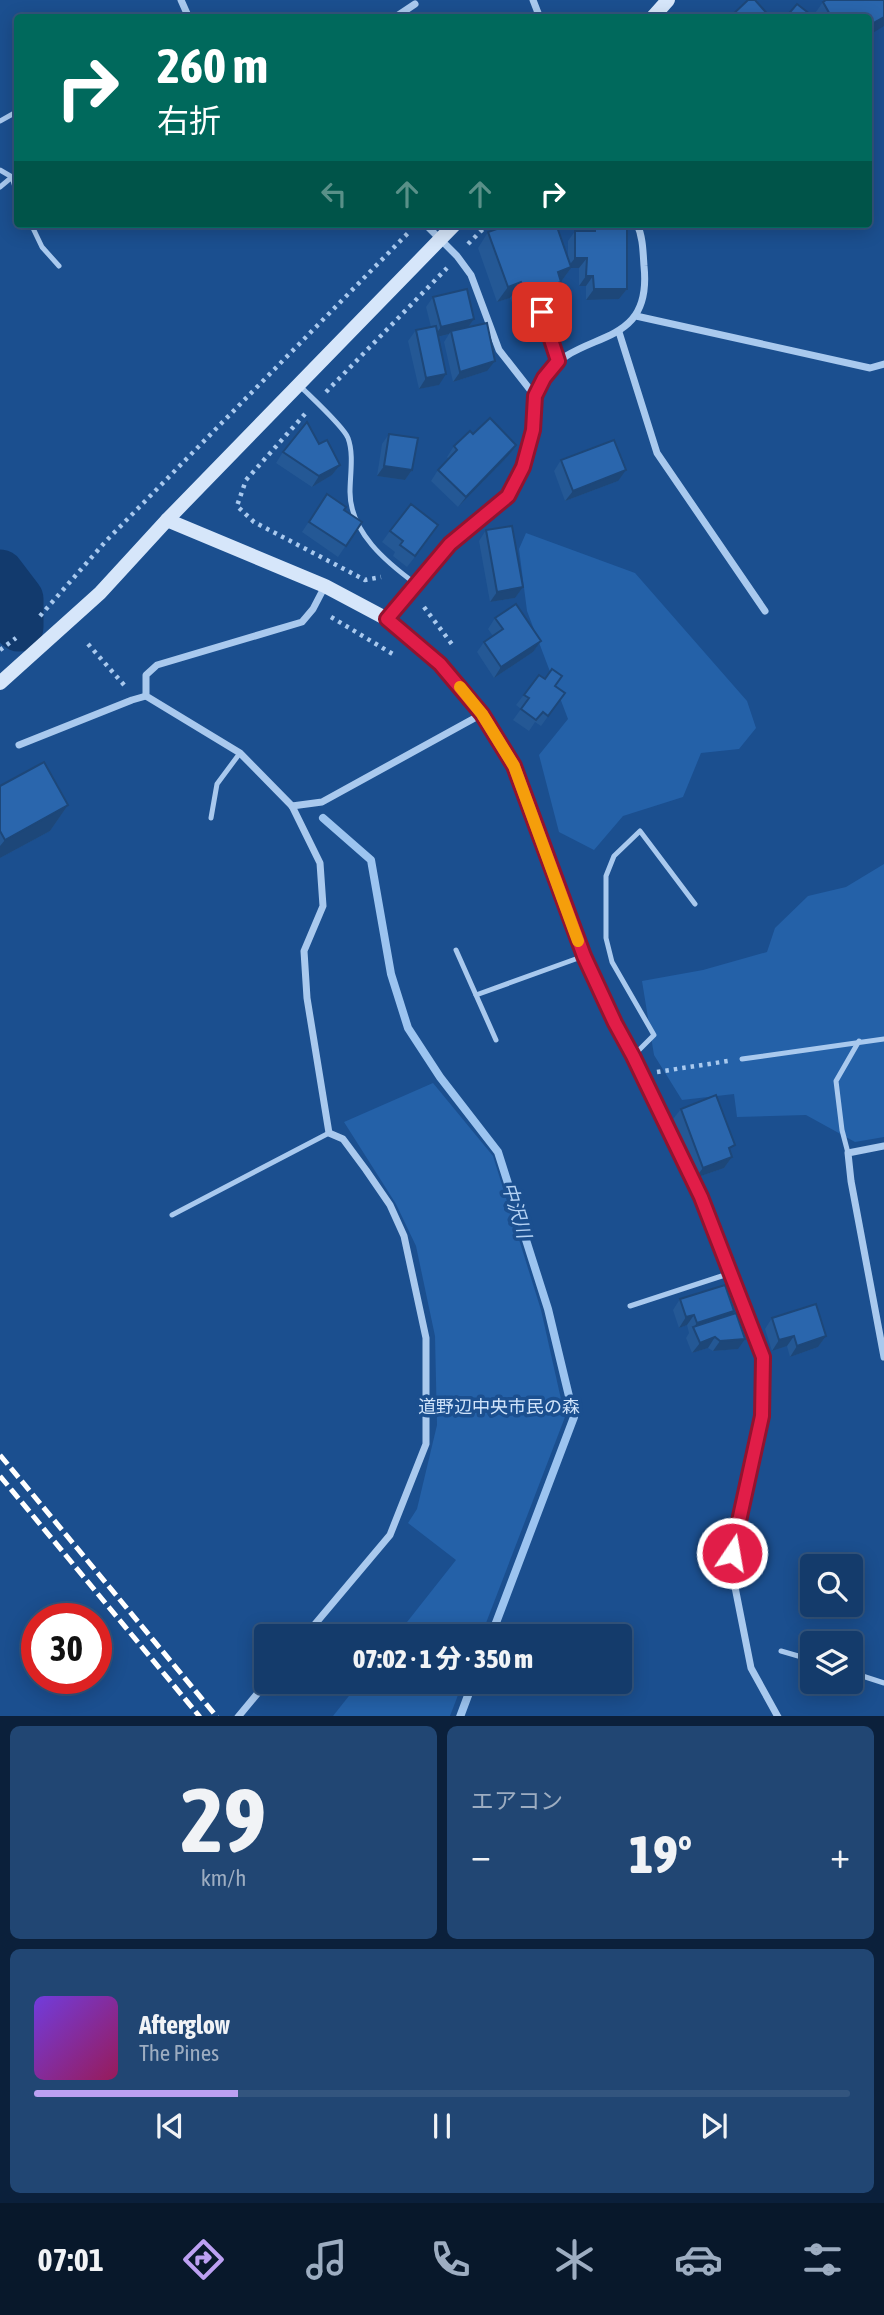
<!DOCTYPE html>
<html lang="ja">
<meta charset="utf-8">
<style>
:root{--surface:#143b6b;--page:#214673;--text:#f1f3f6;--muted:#9dadc1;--line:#33557e;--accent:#bca0f2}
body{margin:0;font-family:"Asap Condensed","Noto Sans JP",sans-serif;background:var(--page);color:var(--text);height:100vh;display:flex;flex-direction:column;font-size:26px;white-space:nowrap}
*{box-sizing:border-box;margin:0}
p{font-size:23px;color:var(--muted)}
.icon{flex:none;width:38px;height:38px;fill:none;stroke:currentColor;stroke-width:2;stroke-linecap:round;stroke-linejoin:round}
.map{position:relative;height:1716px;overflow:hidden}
.sheet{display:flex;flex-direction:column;gap:10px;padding:10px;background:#0b203b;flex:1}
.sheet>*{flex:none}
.top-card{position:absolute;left:14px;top:14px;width:858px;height:214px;border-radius:7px;box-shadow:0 4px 18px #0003,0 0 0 2px var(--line);background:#00695c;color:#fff;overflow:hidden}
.tools{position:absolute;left:800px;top:1554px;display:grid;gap:14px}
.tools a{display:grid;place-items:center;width:63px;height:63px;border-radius:7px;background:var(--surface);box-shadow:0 4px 18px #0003,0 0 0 2px var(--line);font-size:35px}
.speed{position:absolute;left:21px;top:1603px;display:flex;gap:14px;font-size:35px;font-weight:700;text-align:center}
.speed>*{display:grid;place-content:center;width:91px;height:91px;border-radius:50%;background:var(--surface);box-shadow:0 4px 18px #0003,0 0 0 2px var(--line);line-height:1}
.speed .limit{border:10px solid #d22;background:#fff;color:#111}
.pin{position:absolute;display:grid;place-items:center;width:60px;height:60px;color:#fff;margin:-30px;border-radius:14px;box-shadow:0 4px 10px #0006}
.me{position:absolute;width:77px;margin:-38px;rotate:12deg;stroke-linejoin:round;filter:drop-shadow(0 0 5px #0008)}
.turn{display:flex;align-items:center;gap:24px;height:147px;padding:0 28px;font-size:32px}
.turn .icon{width:91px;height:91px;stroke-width:2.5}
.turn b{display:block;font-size:49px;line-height:60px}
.lanes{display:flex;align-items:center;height:66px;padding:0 28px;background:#0003;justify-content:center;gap:35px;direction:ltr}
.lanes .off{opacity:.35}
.big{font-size:52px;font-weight:800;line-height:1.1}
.sheet .card{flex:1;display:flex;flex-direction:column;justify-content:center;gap:10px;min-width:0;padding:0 24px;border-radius:10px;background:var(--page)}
.sheet .dial{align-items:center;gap:0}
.dial b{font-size:91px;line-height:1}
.song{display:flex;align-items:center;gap:21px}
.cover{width:84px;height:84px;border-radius:10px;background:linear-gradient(135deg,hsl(260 70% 55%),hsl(330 70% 35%))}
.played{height:7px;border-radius:4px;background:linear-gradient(90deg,var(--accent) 25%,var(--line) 25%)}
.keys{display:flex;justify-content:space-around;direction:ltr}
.heat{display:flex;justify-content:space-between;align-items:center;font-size:38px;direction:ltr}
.sheet .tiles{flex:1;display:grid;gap:10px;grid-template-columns:1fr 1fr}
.card:last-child{grid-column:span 2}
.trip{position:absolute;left:254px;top:1624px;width:378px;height:70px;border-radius:7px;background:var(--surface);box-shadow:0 4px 18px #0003,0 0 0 2px var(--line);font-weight:800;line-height:70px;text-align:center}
.dock{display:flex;height:112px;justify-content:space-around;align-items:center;background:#08182b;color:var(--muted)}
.dock .icon{width:49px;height:49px}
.dock .active{color:var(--accent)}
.dock b{font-size:32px;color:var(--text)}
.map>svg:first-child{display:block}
.green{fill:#2461a8}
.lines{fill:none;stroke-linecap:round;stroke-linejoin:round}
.stream{stroke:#9cc4f0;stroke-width:8}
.river{stroke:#123a6d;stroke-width:49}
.path{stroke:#a9c9ee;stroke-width:4.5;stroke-dasharray:3.5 5;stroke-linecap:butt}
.lane{stroke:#a9c9ee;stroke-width:5}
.street{stroke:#a9c9ee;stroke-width:7}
.secondary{stroke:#d6e6fa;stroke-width:14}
.rail{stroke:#fff;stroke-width:5;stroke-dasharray:12 5;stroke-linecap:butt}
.wall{fill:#245895}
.shaded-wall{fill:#1d4779}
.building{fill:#2a66ad;stroke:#1d4779;stroke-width:2}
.route-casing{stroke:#92132f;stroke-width:18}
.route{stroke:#e11d48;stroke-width:12}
.slow{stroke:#f59e0b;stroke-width:12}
.labels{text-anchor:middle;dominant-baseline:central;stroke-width:7;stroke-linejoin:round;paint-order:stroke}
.park-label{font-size:18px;fill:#cfe3fa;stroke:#1b4f8f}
.water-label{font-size:19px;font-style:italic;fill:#b5d3f5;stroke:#1b4f8f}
</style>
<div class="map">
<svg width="884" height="1717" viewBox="0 0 884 1717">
<rect width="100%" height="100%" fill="#1b4f8f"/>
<!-- green -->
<g class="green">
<path d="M526,533L635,573L747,701L756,728L739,749L701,753L683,797L623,816L594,850L559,832L539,755L568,719L527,611L519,549Z"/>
<path d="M884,864V1137L855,1142L806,1115L737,1117L734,1094L682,1100L654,1055L642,981L703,970L767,952L775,928L808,896L846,887Z"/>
<path d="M433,1083L493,1156L541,1310L565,1417L481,1636H396L456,1560L408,1523L417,1509L437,1425L435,1336L416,1246L396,1204L344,1122Z"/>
<path d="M360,1682H463L450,1716H333Z"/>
</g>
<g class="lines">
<!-- stream -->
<g class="stream">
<path d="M323,818L371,860L391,974L408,1028L440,1077L498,1152L548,1309L574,1417L491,1636"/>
<path d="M460,1717L473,1682"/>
</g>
<!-- river -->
<path class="river" d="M0,574L19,599V627"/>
<!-- path -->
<g class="path">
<path d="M468,244L488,224"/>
<path d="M326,392L447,268"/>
<path d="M305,414L246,480L237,506L254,522L365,580L381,577"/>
<path d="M424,607L454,647"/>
<path d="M40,616L106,541L410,231"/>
<path d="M331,617L396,656"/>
<path d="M88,644L125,686"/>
<path d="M0,650L16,638"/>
<path d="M657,1072L728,1061"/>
</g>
<!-- lane -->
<g class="lane">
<path d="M0,121L18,111"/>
<path d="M0,170L12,177L18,175"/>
<path d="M0,187L12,177L18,197"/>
<path d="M31,224L42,247L59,266"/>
<path d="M542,312L558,361"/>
<path d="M301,387C311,397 344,427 348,438C354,454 350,475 350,492C350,532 386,562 416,584"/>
<path d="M211,818L217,784L240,753"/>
<path d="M456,950L496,1040"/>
<path d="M476,995L584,956"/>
<path d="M633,1056L654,1035L612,962L606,938V876L614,856L640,831L695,904"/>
<path d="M742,1059L884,1039"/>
<path d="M848,1153L842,1130L836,1081L859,1041"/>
<path d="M172,1215L329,1133"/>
<path d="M630,1306L731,1273"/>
<path d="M781,1651L812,1660"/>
<path d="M850,1672L884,1683"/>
</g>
<!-- street -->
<g class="street">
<path d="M181,0L189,18"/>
<path d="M533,0L540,18"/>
<path d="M394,18L415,4"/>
<path d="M425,224L457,256L471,275L499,350L535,396"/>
<path d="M636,316L870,368L884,364"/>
<path d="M619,332L657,453L765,611"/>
<path d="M387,619C408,594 428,564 453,542C467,529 500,509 509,494C521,476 530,451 533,429C536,411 533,394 544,378C576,327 653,353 644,266C643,252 643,237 637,224"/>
<path d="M19,745L132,700L146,696"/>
<path d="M292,806L322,802L482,714L514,766L584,956L615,1023L633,1056L701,1197L763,1357L762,1416L732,1553L734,1582L751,1668L778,1717"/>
<path d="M884,1146L848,1153L851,1181L884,1357"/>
<path d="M305,1636L390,1535L426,1444V1338L404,1236L390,1205L366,1170L343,1139L329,1133L307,998L304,951L323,906L320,863L292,806L240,753L146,696V675L157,665L302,622L313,609L325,586"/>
<path d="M238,1717L267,1682"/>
</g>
<!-- secondary -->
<g class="secondary">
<path d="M652,18L668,0"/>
<path d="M167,520L325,586L387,619L440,664L482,714"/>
<path d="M0,683L100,593L167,520L455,224"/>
</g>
<!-- rail -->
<g class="rail">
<path d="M0,1455L217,1717"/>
<path d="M0,1476L200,1717"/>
</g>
</g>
<!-- wall -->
<g class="wall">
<path d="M823,2L868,18H785L813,16Z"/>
<path d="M588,224H627V289L619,299L586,300V286H579V268H571L550,297L515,310L510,298L497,302L478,248L488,232L568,257V241L575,231H587Z"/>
<path d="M433,297L474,319L468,327L487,371L453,382L444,342L449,334L438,337L439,385L419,389L408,341L416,330L431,327L426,307Z"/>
<path d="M389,434L412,470L405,480L377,476L382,444Z"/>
<path d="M473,434L516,445L509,455L458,507L431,481L438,470L449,459L447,457L454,446Z"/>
<path d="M319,444L340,465L332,475L312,487L276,463L283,452Z"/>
<path d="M561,460L618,481L565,501L554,471Z"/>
<path d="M327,494L344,510L362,522L338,557L302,532Z"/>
<path d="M486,530L523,587L515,598L490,602L479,541Z"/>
<path d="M390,531L431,536L407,567L393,556L395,552L382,542Z"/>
<path d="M495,618L541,641L533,652L494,678L477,652L484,642L493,636L488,629Z"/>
<path d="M539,675L565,693L541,726L535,722L529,731L513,720L521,709L516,705Z"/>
<path d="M0,786L68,805L50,831L0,858Z"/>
<path d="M681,1109L730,1152L732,1157L724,1168L695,1178L673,1119Z"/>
<path d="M680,1299L731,1315L738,1349L713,1351L708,1348L692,1353L686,1338L689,1333L687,1325L679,1328L673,1310Z"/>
<path d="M772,1318L826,1336L818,1347L790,1357L787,1346L772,1351L765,1329Z"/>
</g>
<!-- shaded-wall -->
<g class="shaded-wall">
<path d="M884,17V26L868,36V26Z"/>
<path d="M575,258H587L579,268H571L550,297L515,310L526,294L558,272L567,268Z"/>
<path d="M586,276H593L586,286H579Z"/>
<path d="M521,282L510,298L497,302L508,287Z"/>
<path d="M594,289H627L619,299L586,300Z"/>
<path d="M474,319L466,330L451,331L449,334L433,338L441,327Z"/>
<path d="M495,361L487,371L453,382L460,372Z"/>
<path d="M446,374L439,385L419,389L426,378Z"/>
<path d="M516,445L509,455L458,507L466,497Z"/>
<path d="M340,465L332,475L312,487L319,476Z"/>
<path d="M384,466L412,470L405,480L377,476Z"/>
<path d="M626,470L618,481L565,501L573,491Z"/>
<path d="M523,587L515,598L490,602L497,592Z"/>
<path d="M541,641L533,652L494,678L501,667Z"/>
<path d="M68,805L50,831L0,858V846L5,840Z"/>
<path d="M732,1157L724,1168L695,1178L703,1168Z"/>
<path d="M734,1311L726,1321L693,1328L697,1323Z"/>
<path d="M694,1315L687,1325L679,1328L686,1317Z"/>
<path d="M794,1336L787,1346L772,1351L779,1340Z"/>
<path d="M826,1336L818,1347L790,1357L797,1346Z"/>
<path d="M715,1337L708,1348L692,1353L700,1343Z"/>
<path d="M745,1339L738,1349L713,1351L720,1341Z"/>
</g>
<!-- building -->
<g class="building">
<path d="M748,0H755L771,18H729Z"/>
<path d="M826,0H884V17L868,26V18H832L823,2Z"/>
<path d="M797,4L815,18H785Z"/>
<path d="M511,224H556L571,267L558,272L561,282L526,294L521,282L508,287L488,232Z"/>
<path d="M595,224H627V289H594L593,276H586L587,258H575V231H595Z"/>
<path d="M467,289L474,319L441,327L433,297Z"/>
<path d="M487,323L495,361L460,372L451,331Z"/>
<path d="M436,326L446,374L426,378L416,330Z"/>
<path d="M490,418L516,445L466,497L438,470L457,450L454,446L470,431L473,434Z"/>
<path d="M307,422L319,444L327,440L340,465L319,476L283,452Z"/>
<path d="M389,434L418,438L412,470L384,466Z"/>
<path d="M614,440L626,470L573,491L561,460Z"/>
<path d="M327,494L346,507L344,510L362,522L346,546L309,522Z"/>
<path d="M411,504L438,525L415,556L400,545L403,541L390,531Z"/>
<path d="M512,526L523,587L497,592L486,530Z"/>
<path d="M516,604L541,641L501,667L484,642L503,629L495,618Z"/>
<path d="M552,669L562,676L555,686L565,693L548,716L543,712L536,720L521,709L529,698L524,695L539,675L545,679Z"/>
<path d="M44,762L68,805L5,840L0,831V786Z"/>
<path d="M716,1095L735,1145L729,1148L732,1157L703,1168L681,1109Z"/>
<path d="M725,1285L734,1311L697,1323L694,1315L686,1317L680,1299Z"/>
<path d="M816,1304L826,1336L797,1346L794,1336L779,1340L772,1318Z"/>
<path d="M736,1313L745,1339L720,1341L715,1337L700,1343L693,1327Z"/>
</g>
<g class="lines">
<!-- route casing -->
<g class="route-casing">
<path id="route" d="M542,312L558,361L544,378L535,396L533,430L523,467L508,496L450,544L387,619L440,664L482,714L514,766L584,956L615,1023L633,1056L701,1197L763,1357L762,1416L732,1553"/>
</g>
<!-- route -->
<use href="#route" class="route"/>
<!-- slow -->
<path class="slow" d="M460,687L482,714L514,766L578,941"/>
</g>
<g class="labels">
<!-- park labels -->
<g class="park-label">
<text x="499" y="1406">道野辺中央市民の森</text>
</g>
<!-- water labels -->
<g class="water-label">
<text transform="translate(517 1210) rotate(73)">中沢川</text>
</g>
</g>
</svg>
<div class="tools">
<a><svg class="icon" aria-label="search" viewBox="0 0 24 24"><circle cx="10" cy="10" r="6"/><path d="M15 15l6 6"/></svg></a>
<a><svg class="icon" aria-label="layers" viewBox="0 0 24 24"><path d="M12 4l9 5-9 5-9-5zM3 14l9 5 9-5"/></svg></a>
</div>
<div class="speed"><div class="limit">30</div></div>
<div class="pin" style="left:542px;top:312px;background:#d93025"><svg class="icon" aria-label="arrive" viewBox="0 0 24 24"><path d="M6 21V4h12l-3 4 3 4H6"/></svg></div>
<svg class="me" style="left:732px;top:1553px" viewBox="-20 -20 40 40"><circle r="17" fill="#e11d48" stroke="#fff" stroke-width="3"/><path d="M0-11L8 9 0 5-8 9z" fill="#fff"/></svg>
<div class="trip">07:02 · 1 分 · 350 m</div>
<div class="top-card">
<div class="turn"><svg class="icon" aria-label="right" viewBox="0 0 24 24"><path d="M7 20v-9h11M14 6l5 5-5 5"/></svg><div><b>260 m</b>右折</div></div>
<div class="lanes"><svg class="icon off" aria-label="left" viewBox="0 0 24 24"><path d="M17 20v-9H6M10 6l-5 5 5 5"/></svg><svg class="icon off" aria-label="ahead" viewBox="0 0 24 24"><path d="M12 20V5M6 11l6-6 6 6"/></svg><svg class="icon off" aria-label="ahead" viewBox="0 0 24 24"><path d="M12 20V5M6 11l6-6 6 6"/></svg><svg class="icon" aria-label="right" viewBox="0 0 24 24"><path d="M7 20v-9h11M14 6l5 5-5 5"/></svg></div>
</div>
</div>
<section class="sheet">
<div class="tiles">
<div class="card dial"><b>29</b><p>km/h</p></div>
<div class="card"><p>エアコン</p>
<div class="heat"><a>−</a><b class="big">19°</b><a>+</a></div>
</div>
<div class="card">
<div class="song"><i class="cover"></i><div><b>Afterglow</b><p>The Pines</p></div></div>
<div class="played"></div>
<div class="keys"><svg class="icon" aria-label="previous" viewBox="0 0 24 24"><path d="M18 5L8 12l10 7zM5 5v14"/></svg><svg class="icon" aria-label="pause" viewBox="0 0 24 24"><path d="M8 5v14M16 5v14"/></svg><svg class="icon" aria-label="next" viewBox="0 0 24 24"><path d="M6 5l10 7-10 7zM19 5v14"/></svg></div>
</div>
</div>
</section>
<nav class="dock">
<b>07:01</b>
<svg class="icon active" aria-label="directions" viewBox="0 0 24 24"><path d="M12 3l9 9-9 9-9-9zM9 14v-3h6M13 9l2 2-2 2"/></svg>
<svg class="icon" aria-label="music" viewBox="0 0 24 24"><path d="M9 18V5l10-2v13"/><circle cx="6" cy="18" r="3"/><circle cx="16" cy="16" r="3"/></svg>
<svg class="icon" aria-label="phone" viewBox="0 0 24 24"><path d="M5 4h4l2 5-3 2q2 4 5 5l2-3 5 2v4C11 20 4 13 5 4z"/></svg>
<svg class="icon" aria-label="climate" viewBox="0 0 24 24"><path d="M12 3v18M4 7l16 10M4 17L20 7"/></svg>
<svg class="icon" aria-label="car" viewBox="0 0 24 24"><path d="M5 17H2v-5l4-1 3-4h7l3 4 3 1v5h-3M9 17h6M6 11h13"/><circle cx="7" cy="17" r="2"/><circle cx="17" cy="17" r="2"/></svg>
<svg class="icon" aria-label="filters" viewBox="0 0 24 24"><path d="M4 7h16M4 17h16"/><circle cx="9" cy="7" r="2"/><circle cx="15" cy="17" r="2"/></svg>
</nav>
